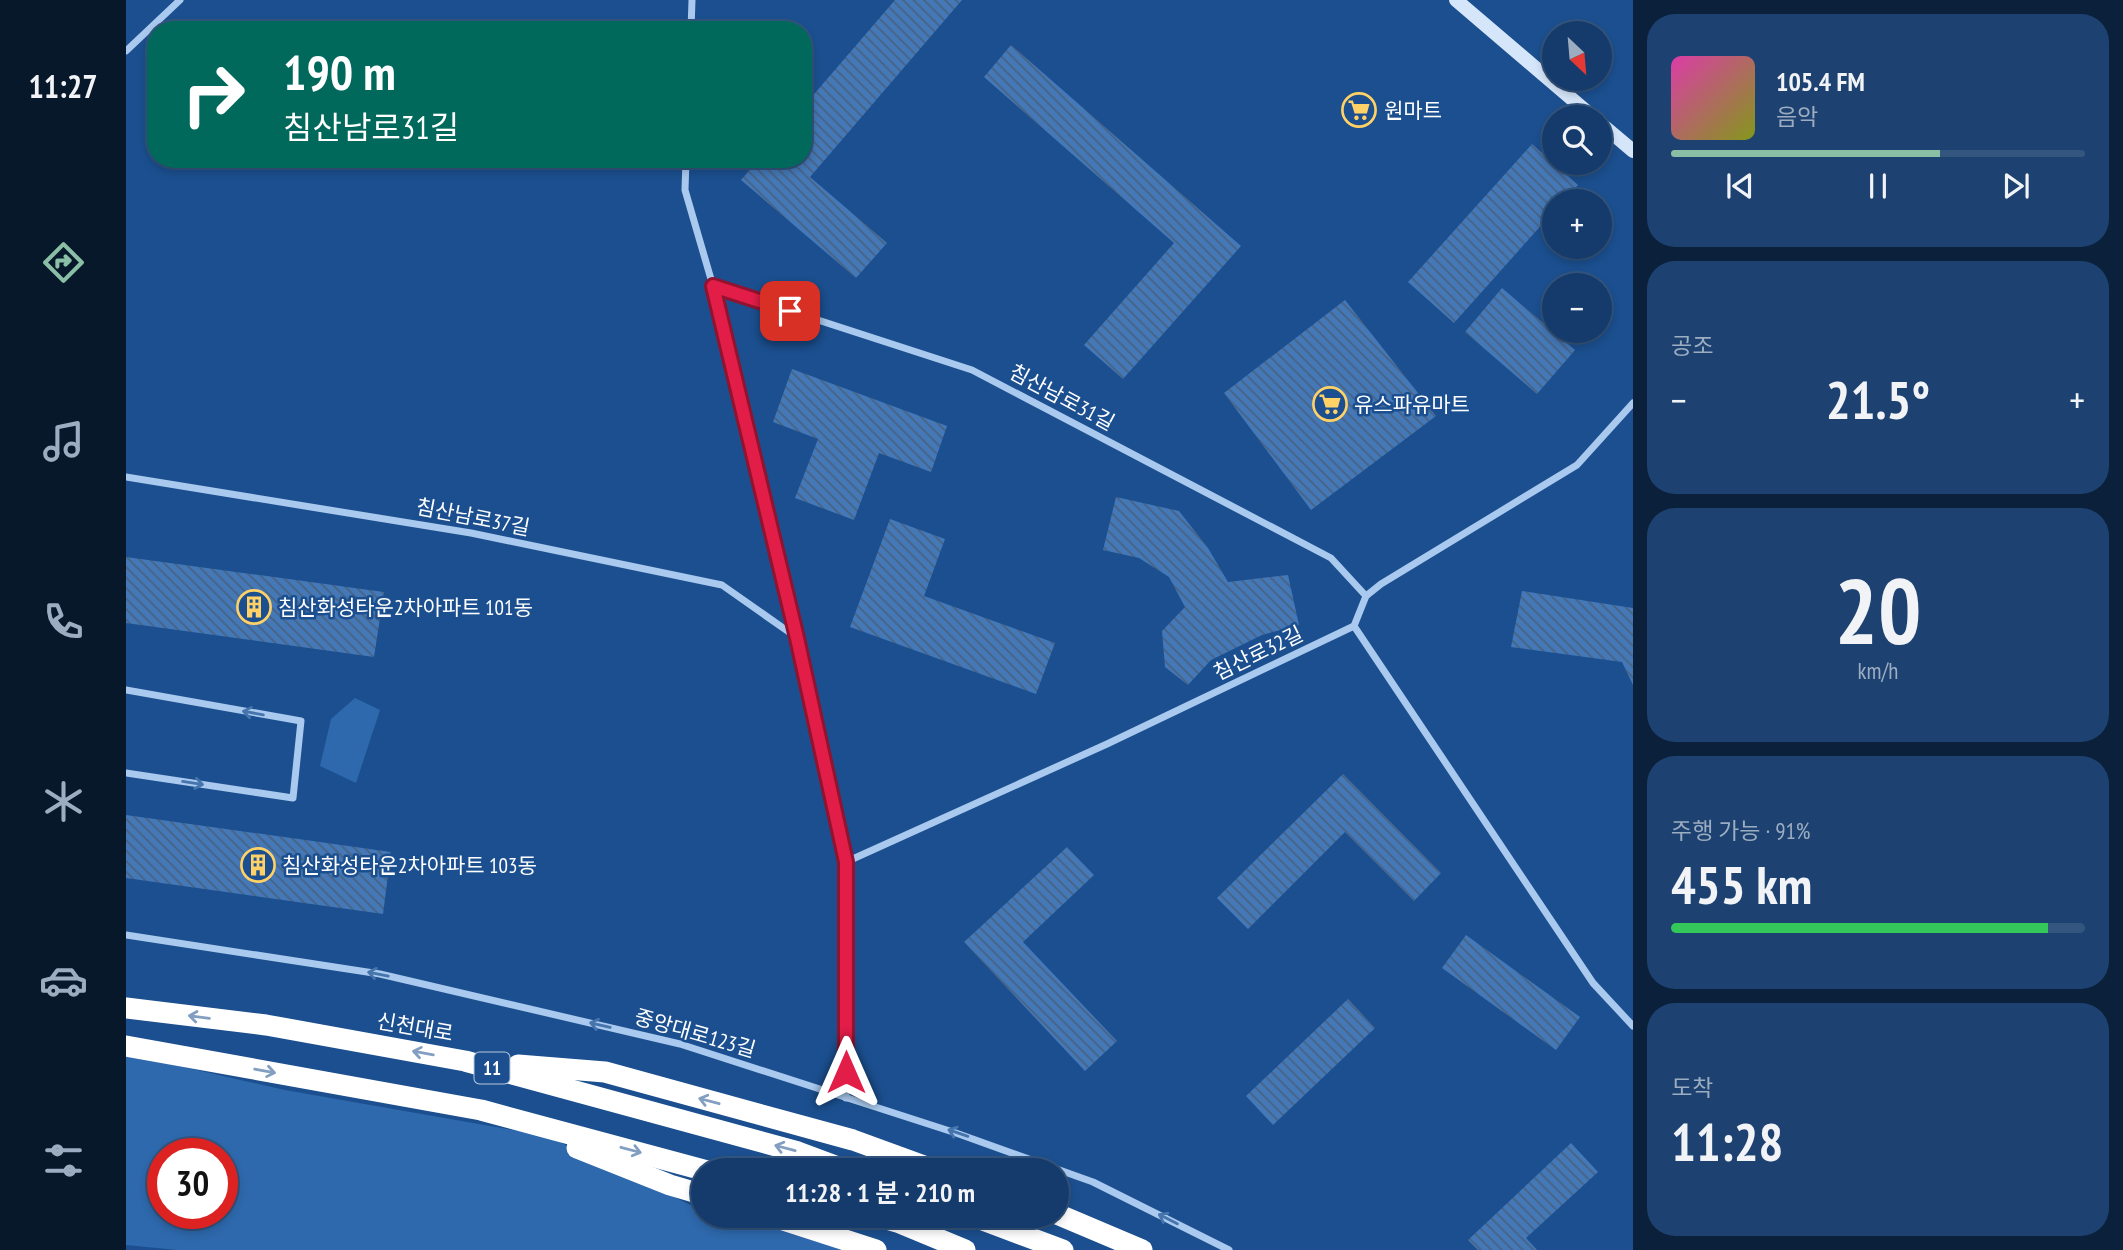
<!DOCTYPE html>
<html lang="ko">
<meta charset="utf-8">
<style>
:root{--surface:#143b6b;--page:#1d4271;--text:#f1f3f6;--muted:#9dadc1;--line:#33557e;--accent:#8abfa5}
body{margin:0;font-family:"PT Sans Narrow","Noto Sans KR",sans-serif;background:var(--page);color:var(--text);height:100vh;display:flex;flex-direction:column;font-size:26px;white-space:nowrap}
*{box-sizing:border-box;margin:0}
p{font-size:23px;color:var(--muted)}
.icon{flex:none;width:38px;height:38px;fill:none;stroke:currentColor;stroke-width:2;stroke-linecap:round;stroke-linejoin:round}
.map{position:relative;flex:1;overflow:hidden}
.details{display:flex;flex-direction:column;gap:14px;padding:14px;background:#0b203b;width:490px}
.details>*{flex:none}
.top-card{position:absolute;left:21px;top:21px;width:665px;height:147px;border-radius:28px;box-shadow:0 4px 10px #0003,0 0 0 2px var(--line);background:#00695c;color:#fff;overflow:hidden}
.needle{width:46px;rotate:154deg}
.tools{position:absolute;left:1416px;top:21px;display:grid;gap:14px}
.tools a{display:grid;place-items:center;width:70px;height:70px;border-radius:50%;background:var(--surface);box-shadow:0 4px 10px #0003,0 0 0 2px var(--line);font-size:35px}
.speed{position:absolute;left:21px;top:1138px;display:flex;gap:14px;font-size:35px;font-weight:700;text-align:center}
.speed>*{display:grid;place-content:center;width:91px;height:91px;border-radius:50%;background:var(--surface);box-shadow:0 4px 10px #0003,0 0 0 2px var(--line);line-height:1}
.speed .limit{border:10px solid #d22;background:#fff;color:#111}
.pin{position:absolute;display:grid;place-items:center;width:60px;height:60px;color:#fff;margin:-30px;border-radius:14px;box-shadow:0 4px 10px #0006}
.me{position:absolute;width:77px;margin:-38px;rotate:0deg;stroke-linejoin:round;filter:drop-shadow(0 0 5px #0008)}
.turn{display:flex;align-items:center;gap:24px;height:147px;padding:0 21px;font-size:32px}
.turn .icon{width:91px;height:91px;stroke-width:2.5}
.turn b{display:block;font-size:49px;line-height:60px}
.big{font-size:52px;font-weight:600;line-height:1.1}
.details .widget{flex:1;display:flex;flex-direction:column;justify-content:center;gap:10px;min-width:0;padding:0 24px;border-radius:28px;background:var(--page)}
.details .dial{align-items:center;gap:0}
.dial b{font-size:91px;line-height:1}
.song{display:flex;align-items:center;gap:21px}
.cover{width:84px;height:84px;border-radius:10px;background:linear-gradient(135deg,hsl(320 70% 55%),hsl(70 70% 35%))}
.played{height:7px;border-radius:4px;background:linear-gradient(90deg,var(--accent) 65%,var(--line) 65%)}
.keys{display:flex;justify-content:space-around;direction:ltr}
.heat{display:flex;justify-content:space-between;align-items:center;font-size:38px;direction:ltr}
.charge{height:10px;border-radius:5px;background:linear-gradient(90deg,#34c759 91%,var(--line) 0)}
.trip{position:absolute;left:565px;top:1158px;width:378px;height:70px;border-radius:35px;background:var(--surface);box-shadow:0 4px 10px #0003,0 0 0 2px var(--line);font-weight:600;line-height:70px;text-align:center}
main{display:flex;flex:1;min-height:0}
.menu{display:flex;flex-direction:column;width:126px;justify-content:space-around;align-items:center;background:#08182b;color:var(--muted)}
.menu .icon{width:49px;height:49px}
.menu .active{color:var(--accent)}
.menu b{font-size:32px;color:var(--text)}
.map>svg:first-child{display:block}
.green{fill:#2e69ad;fill-rule:evenodd}
.building{fill:url(#building-back-hatch)}
.lines{fill:none;stroke-linecap:round;stroke-linejoin:round}
.street{stroke:#a9c9ee;stroke-width:7}
.secondary{stroke:#d6e6fa;stroke-width:14}
.highway{stroke:#fff;stroke-width:21}
.oneway{stroke:#4674ac}
.oneway2{stroke:#829ec1}
.route-casing{stroke:#92132f;stroke-width:18}
.route{stroke:#e11d48;stroke-width:12}
.labels{text-anchor:middle;dominant-baseline:central;stroke-width:5;stroke-linejoin:round;paint-order:stroke}
.shield{fill:#1b4f8f;stroke:#bbcadd;stroke-width:2}
.shield-label{font-size:19px;font-weight:bold;fill:#fff}
.poi-label{font-size:21px;fill:#fff;stroke:#1b4f8f;text-anchor:start}
.street-label{font-size:21px;fill:#fff;stroke:#1b4f8f}
</style>
<main>
<nav class="menu">
<b>11:27</b>
<svg class="icon active" aria-label="directions" viewBox="0 0 24 24"><path d="M12 3l9 9-9 9-9-9zM9 14v-3h6M13 9l2 2-2 2"/></svg>
<svg class="icon" aria-label="music" viewBox="0 0 24 24"><path d="M9 18V5l10-2v13"/><circle cx="6" cy="18" r="3"/><circle cx="16" cy="16" r="3"/></svg>
<svg class="icon" aria-label="phone" viewBox="0 0 24 24"><path d="M5 4h4l2 5-3 2q2 4 5 5l2-3 5 2v4C11 20 4 13 5 4z"/></svg>
<svg class="icon" aria-label="climate" viewBox="0 0 24 24"><path d="M12 3v18M4 7l16 10M4 17L20 7"/></svg>
<svg class="icon" aria-label="car" viewBox="0 0 24 24"><path d="M5 17H2v-5l4-1 3-4h7l3 4 3 1v5h-3M9 17h6M6 11h13"/><circle cx="7" cy="17" r="2"/><circle cx="17" cy="17" r="2"/></svg>
<svg class="icon" aria-label="filters" viewBox="0 0 24 24"><path d="M4 7h16M4 17h16"/><circle cx="9" cy="7" r="2"/><circle cx="15" cy="17" r="2"/></svg>
</nav>
<div class="map">
<svg width="1507" height="1250" viewBox="0 0 1507 1250">
<defs>
<pattern id="building-back-hatch" width="6" height="6" patternUnits="userSpaceOnUse" patternTransform="scale(1.75)"><rect width="6" height="6" fill="#4478b7"/><path d="M-1 5l2 2M0 0l6 6M5-1l2 2" fill="none" stroke="#486282"/></pattern>
</defs>
<rect width="100%" height="100%" fill="#1b4f8f"/>
<!-- green -->
<g class="green">
<path d="M229,698L254,710L230,783L194,766L205,719Z"/>
<path d="M0,1054L159,1090L421,1136L577,1211L578,1216H603L739,1246L746,1250H51L0,1245ZM37,1153H96V1213H37Z"/>
</g>
<!-- building -->
<g class="building">
<path d="M769,0H836L684,177L761,243L730,278L615,180L633,159H677V107Z"/>
<path d="M885,45L1115,246L997,379L958,345L1048,243L858,77Z"/>
<path d="M1406,144L1452,185L1437,201H1428V211L1328,323L1282,282Z"/>
<path d="M1376,288L1449,350L1411,394L1339,332Z"/>
<path d="M1219,300L1310,416L1185,510L1098,393Z"/>
<path d="M666,369L821,426L805,472L753,453L728,520L669,498L692,439L647,422Z"/>
<path d="M990,497L1053,511L1082,548L1102,582L1162,575L1173,625L1136,635L1085,660L1062,685L1039,667L1036,631L1059,607L1043,577L1013,558L977,550Z"/>
<path d="M764,519L819,539L798,596L929,643L910,694L724,627Z"/>
<path d="M0,557L258,592L248,657L0,623Z"/>
<path d="M1396,591L1507,608V685L1496,662L1385,647Z"/>
<path d="M1217,774L1315,873L1288,901L1219,832L1122,929L1091,898Z"/>
<path d="M0,815L265,852L257,914L0,878Z"/>
<path d="M941,847L968,875L897,942L991,1041L959,1071L838,942Z"/>
<path d="M1340,935L1454,1017L1430,1050L1316,968Z"/>
<path d="M1222,999L1249,1028L1147,1125L1120,1096Z"/>
<path d="M1445,1143L1472,1172L1400,1238L1411,1250H1352L1342,1240Z"/>
</g>
<g class="lines">
<!-- street -->
<g class="street">
<path d="M565,30L566,0"/>
<path d="M0,51L54,0"/>
<path d="M560,159L559,190L587,286L671,638L720,862V1098"/>
<path d="M587,286L846,370L1205,558L1240,596"/>
<path d="M0,477L345,533L596,585L670,637"/>
<path d="M1228,626L1467,983L1507,1026"/>
<path d="M0,690L175,721L167,798L0,773"/>
<path d="M720,862L981,744L1228,626L1240,596L1255,584L1451,465L1507,403"/>
<path d="M0,935L254,974L554,1044L830,1133L967,1182L1103,1250"/>
</g>
<!-- secondary -->
<g class="secondary">
<path d="M1330,0L1467,117"/>
<path d="M1474,123L1507,151"/>
</g>
<!-- highway -->
<g class="highway">
<path d="M0,1008L140,1025L339,1061L672,1152L723,1171"/>
<path d="M0,1046L355,1110L581,1171"/>
<path d="M392,1065L479,1072L727,1140L812,1171"/>
<path d="M451,1148L544,1185L578,1195"/>
<path d="M931,1214L1016,1250"/>
<path d="M645,1216L750,1250"/>
<path d="M750,1216L774,1223L839,1250"/>
<path d="M846,1216L937,1250"/>
</g>
</g>
<!-- one-way arrows -->
<defs><path id="oneway-shaft" d="M-6 0H5M1.5-3L5.5 0L1.5 3" fill="none" stroke-width="1.6" stroke-linecap="round" stroke-linejoin="round" transform="scale(1.75)"/></defs>
<g class="oneway">
<use href="#oneway-shaft" transform="translate(127 713) rotate(-170)"/>
<use href="#oneway-shaft" transform="translate(67 783) rotate(9)"/>
<use href="#oneway-shaft" transform="translate(252 974) rotate(-169)"/>
<use href="#oneway-shaft" transform="translate(474 1025) rotate(-167)"/>
<use href="#oneway-shaft" transform="translate(832 1133) rotate(-161)"/>
<use href="#oneway-shaft" transform="translate(1042 1219) rotate(-153)"/>
</g>
<g class="oneway2">
<use href="#oneway-shaft" transform="translate(73 1017) rotate(-173)"/>
<use href="#oneway-shaft" transform="translate(297 1053) rotate(-170)"/>
<use href="#oneway-shaft" transform="translate(139 1071) rotate(10)"/>
<use href="#oneway-shaft" transform="translate(583 1101) rotate(-165)"/>
<use href="#oneway-shaft" transform="translate(659 1148) rotate(-165)"/>
<use href="#oneway-shaft" transform="translate(505 1150) rotate(15)"/>
</g>
<g class="lines">
<!-- route casing -->
<g class="route-casing">
<path id="route" d="M664,311L587,286L671,638L720,862V1072"/>
</g>
<!-- route -->
<use href="#route" class="route"/>
</g>
<!-- icons -->
<defs>
<g id="supermarket-ring" transform="scale(1.75)"><circle r="9.5" fill="#1b4f8f" stroke="#ffd166" stroke-width="1.5"/><path d="M-6-5.5h2.5l.6 2H6L4.5 2H-2.5L-4.4-4H-6ZM-1.5 3.2a1.3 1.3 0 1 0 .1 0ZM3 3.2a1.3 1.3 0 1 0 .1 0Z" fill="#ffd166"/></g>
<g id="building-ring" transform="scale(1.75)"><circle r="9.5" fill="#1b4f8f" stroke="#ffd166" stroke-width="1.5"/><path d="M-4-6H4V6H1V3H-1V6H-4ZM-2.5-4.3h1.7v1.8h-1.7ZM.8-4.3h1.7v1.8H.8ZM-2.5-1h1.7V.8h-1.7ZM.8-1h1.7V.8H.8Z" fill="#ffd166"/></g>
</defs>
<g fill-rule="evenodd">
<use href="#supermarket-ring" x="1233" y="110"/>
<use href="#supermarket-ring" x="1204" y="404"/>
<use href="#building-ring" x="128" y="607"/>
<use href="#building-ring" x="132" y="865"/>
</g>
<g class="labels">
<!-- shield labels -->
<rect class="shield" x="348.5" y="1052.5" width="35" height="31" rx="5"/>
<g class="shield-label">
<text x="366" y="1068">11</text>
</g>
<!-- poi labels -->
<g class="poi-label">
<text x="1258" y="110">원마트</text>
<text x="1228" y="404">유스파유마트</text>
<text x="152" y="607">침산화성타운2차아파트 101동</text>
<text x="156" y="865">침산화성타운2차아파트 103동</text>
</g>
<!-- street labels -->
<g class="street-label">
<text transform="translate(936 397) rotate(28)">침산남로31길</text>
<text transform="translate(347 517) rotate(11)">침산남로37길</text>
<text transform="translate(1132 653) rotate(-26)">침산로32길</text>
<text transform="translate(289 1027) rotate(10)">신천대로</text>
<text transform="translate(569 1033) rotate(16)">중앙대로123길</text>
</g>
</g>
</svg>
<div class="tools">
<a><svg class="needle" viewBox="-14 -14 28 28"><path d="M0-13l5 13h-10z" fill="#e53935"/><path d="M0 13l5-13h-10z" fill="#9dadc1"/></svg></a>
<a><svg class="icon" aria-label="search" viewBox="0 0 24 24"><circle cx="10" cy="10" r="6"/><path d="M15 15l6 6"/></svg></a>
<a>+</a>
<a>−</a>
</div>
<div class="speed"><div class="limit">30</div></div>
<div class="pin" style="left:664px;top:311px;background:#d93025"><svg class="icon" aria-label="arrive" viewBox="0 0 24 24"><path d="M6 21V4h12l-3 4 3 4H6"/></svg></div>
<svg class="me" style="left:720px;top:1072px" viewBox="-20 -20 40 40"><path d="M0-17L14 15 0 8-14 15z" fill="#e11d48" stroke="#fff" stroke-width="4"/></svg>
<div class="trip">11:28 · 1 분 · 210 m</div>
<div class="top-card">
<div class="turn"><svg class="icon" aria-label="right" viewBox="0 0 24 24"><path d="M7 20v-9h11M14 6l5 5-5 5"/></svg><div><b>190 m</b>침산남로31길</div></div>
</div>
</div>
<section class="details">
<div class="widget">
<div class="song"><i class="cover"></i><div><b>105.4 FM</b><p>음악</p></div></div>
<div class="played"></div>
<div class="keys"><svg class="icon" aria-label="previous" viewBox="0 0 24 24"><path d="M18 5L8 12l10 7zM5 5v14"/></svg><svg class="icon" aria-label="pause" viewBox="0 0 24 24"><path d="M8 5v14M16 5v14"/></svg><svg class="icon" aria-label="next" viewBox="0 0 24 24"><path d="M6 5l10 7-10 7zM19 5v14"/></svg></div>
</div>
<div class="widget"><p>공조</p>
<div class="heat"><a>−</a><b class="big">21.5°</b><a>+</a></div>
</div>
<div class="widget dial"><b>20</b><p>km/h</p></div>
<div class="widget"><p>주행 가능 · 91%</p><b class="big">455 km</b><div class="charge"></div></div>
<div class="widget"><p>도착</p><b class="big">11:28</b></div>
</section>
</main>
